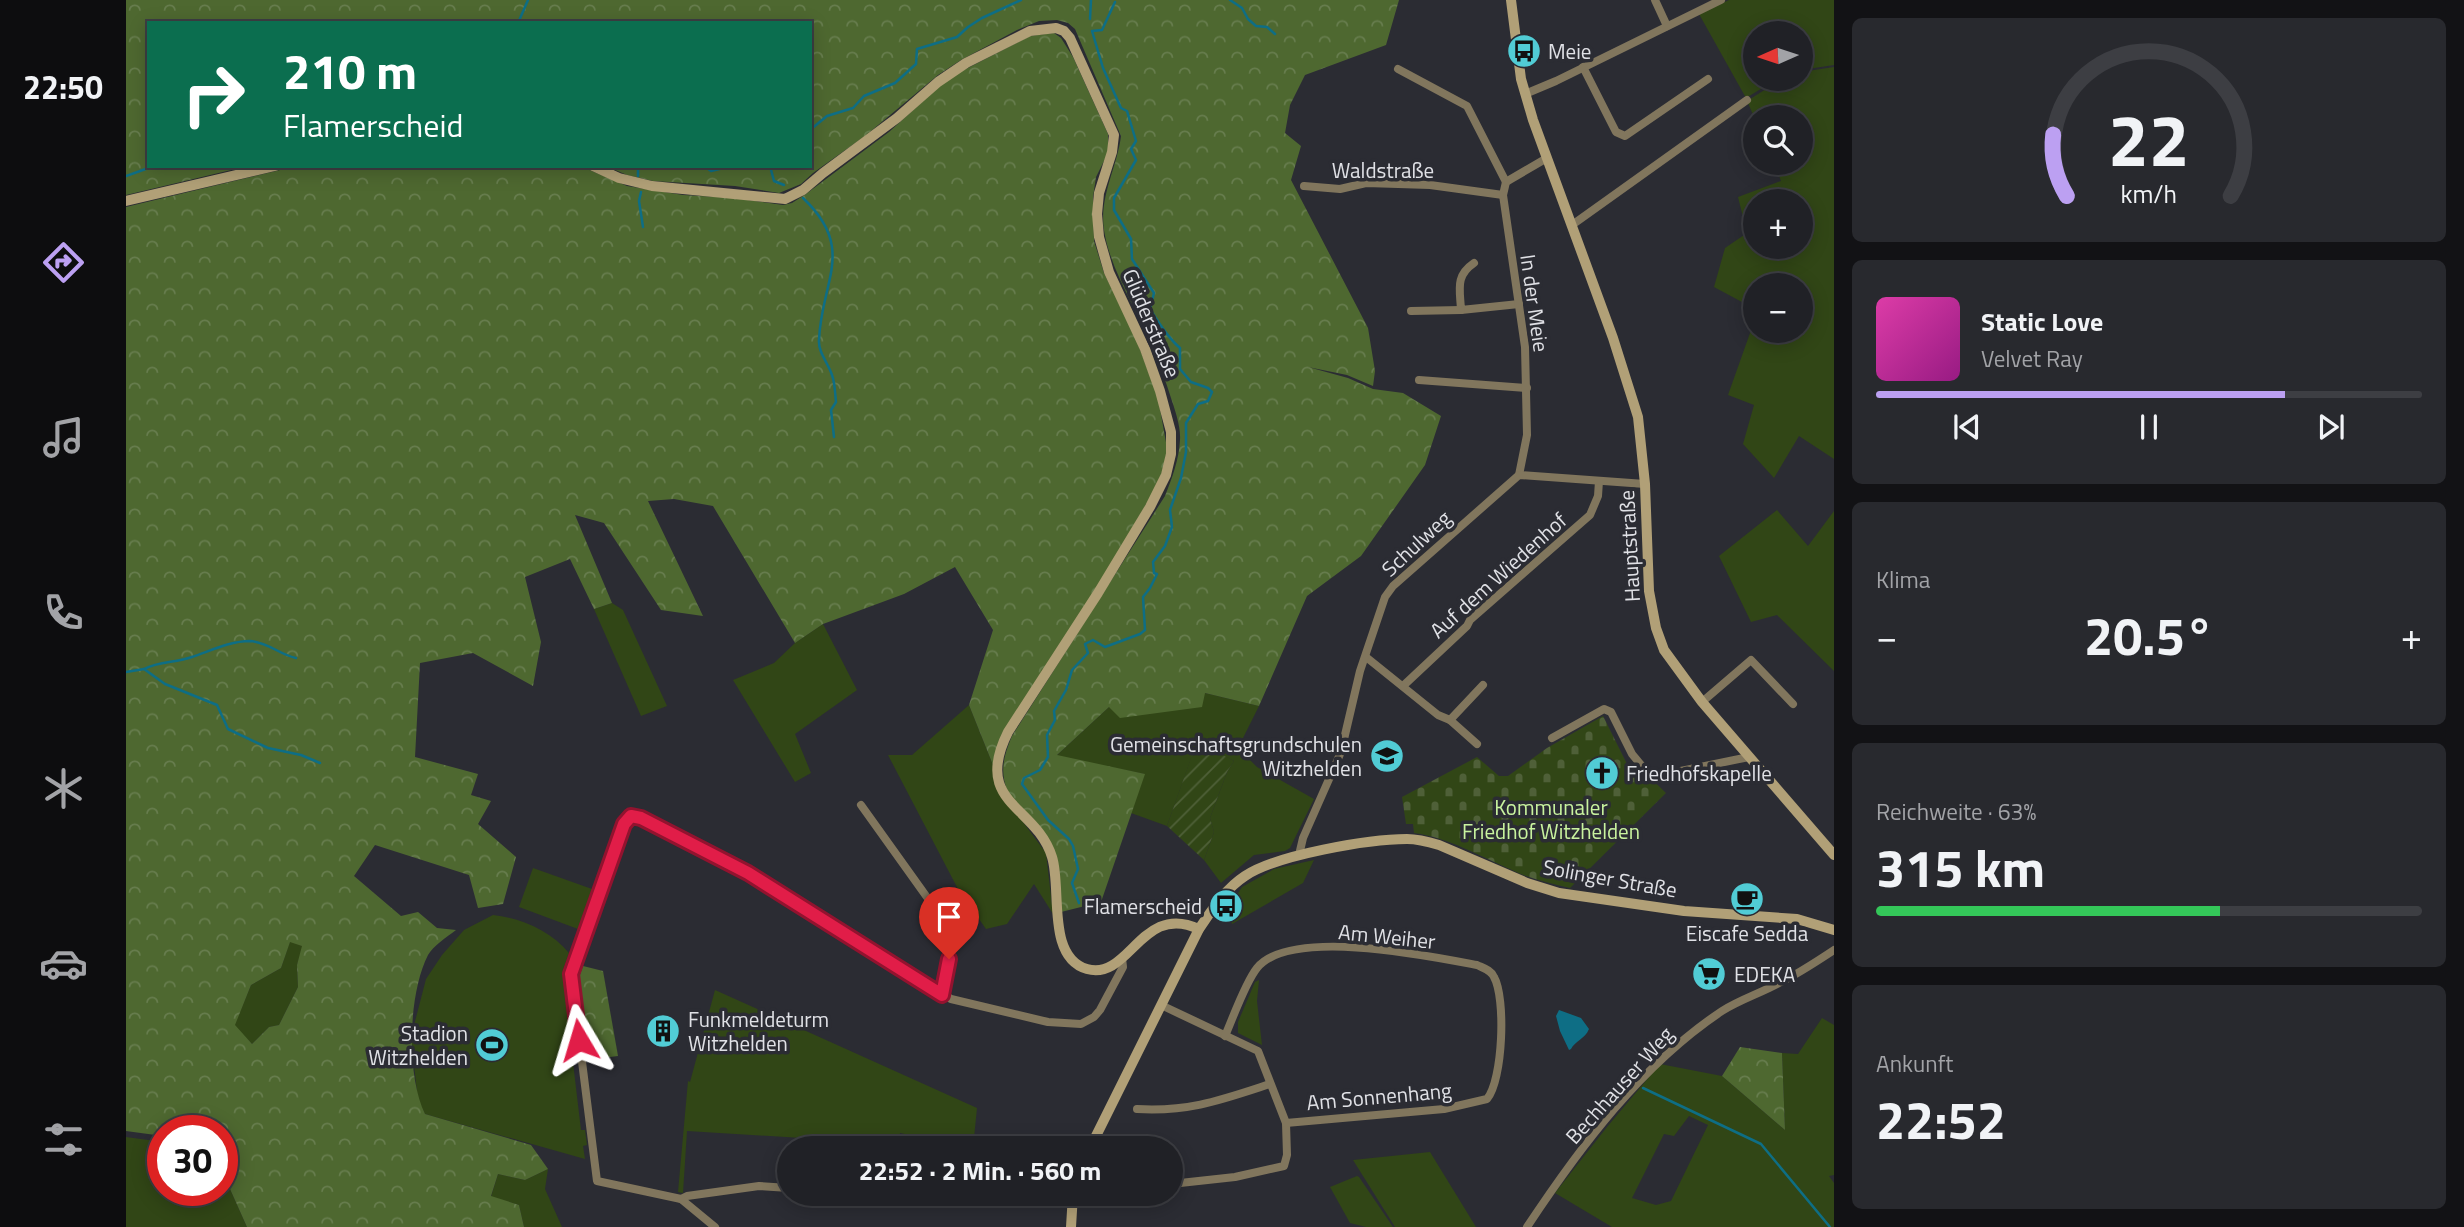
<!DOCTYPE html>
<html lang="de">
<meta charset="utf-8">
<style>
:root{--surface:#202126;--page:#28292e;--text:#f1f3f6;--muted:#a2a3a7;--line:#3d3e43;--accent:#bca0f2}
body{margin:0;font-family:"Titillium Web",sans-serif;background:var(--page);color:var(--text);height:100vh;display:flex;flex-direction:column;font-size:26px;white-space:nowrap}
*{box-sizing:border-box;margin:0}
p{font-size:23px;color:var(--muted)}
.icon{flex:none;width:38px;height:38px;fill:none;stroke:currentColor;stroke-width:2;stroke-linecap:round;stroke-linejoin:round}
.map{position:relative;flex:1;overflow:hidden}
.drawer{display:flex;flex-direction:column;gap:18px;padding:18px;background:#121215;width:630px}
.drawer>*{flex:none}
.banner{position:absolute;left:21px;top:21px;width:665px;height:147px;border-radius:0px;box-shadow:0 4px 18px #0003,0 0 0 2px var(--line);background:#0b6e4f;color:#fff;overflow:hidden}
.needle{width:46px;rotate:267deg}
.controls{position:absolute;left:1617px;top:21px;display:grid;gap:14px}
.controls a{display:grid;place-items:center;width:70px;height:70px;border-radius:50%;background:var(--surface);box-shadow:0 4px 18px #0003,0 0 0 2px var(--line);font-size:35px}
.speed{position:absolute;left:21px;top:1115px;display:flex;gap:14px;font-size:35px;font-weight:700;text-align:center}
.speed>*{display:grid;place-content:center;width:91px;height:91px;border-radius:50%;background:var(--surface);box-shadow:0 4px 18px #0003,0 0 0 2px var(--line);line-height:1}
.speed .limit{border:10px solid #d22;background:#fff;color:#111}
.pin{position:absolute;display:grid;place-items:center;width:60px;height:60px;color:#fff;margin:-72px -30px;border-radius:50% 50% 50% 0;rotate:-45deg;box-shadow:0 0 7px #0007}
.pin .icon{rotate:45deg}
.me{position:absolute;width:77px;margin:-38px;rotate:353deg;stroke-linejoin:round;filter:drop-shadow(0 0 5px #0008)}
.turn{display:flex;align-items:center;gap:24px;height:147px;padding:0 21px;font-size:32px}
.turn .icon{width:91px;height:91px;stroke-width:2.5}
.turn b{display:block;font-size:49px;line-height:60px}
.big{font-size:52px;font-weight:700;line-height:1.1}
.drawer .tile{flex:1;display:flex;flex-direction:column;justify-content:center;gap:10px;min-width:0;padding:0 24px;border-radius:10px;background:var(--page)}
.drawer .dial{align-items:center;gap:0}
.dial svg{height:182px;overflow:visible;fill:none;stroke:var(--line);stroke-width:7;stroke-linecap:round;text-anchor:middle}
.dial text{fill:var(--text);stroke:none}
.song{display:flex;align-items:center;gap:21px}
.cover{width:84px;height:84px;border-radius:10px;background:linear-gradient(135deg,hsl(320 70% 55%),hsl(310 70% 35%))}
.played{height:7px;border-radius:4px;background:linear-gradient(90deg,var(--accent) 75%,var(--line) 75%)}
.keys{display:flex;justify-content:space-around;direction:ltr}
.heat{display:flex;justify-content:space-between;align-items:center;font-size:38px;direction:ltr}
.charge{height:10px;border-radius:5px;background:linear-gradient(90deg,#34c759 63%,var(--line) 0)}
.trip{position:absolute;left:651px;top:1136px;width:406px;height:70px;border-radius:35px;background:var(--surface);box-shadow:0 4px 18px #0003,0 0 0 2px var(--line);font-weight:700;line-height:70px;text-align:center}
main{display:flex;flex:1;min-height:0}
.tabs{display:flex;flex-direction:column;width:126px;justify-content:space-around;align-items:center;background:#0d0d0f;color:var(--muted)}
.tabs .icon{width:49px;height:49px}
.tabs .current{color:var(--accent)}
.tabs b{font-size:32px;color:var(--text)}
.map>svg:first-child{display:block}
.green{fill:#314616;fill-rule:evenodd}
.forest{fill:url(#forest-crowns);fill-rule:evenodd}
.cemetery{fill:url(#cemetery-stones)}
.garden{fill:url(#garden-furrows)}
.water{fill:#0e6e85}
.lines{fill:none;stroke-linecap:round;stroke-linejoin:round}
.stream{stroke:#0e6e85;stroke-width:2.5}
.street{stroke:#81765d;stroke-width:8}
.secondary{stroke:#b1a077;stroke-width:10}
.route-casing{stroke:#92132f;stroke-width:18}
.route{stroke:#e11d48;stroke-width:12}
.labels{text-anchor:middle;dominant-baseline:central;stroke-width:7;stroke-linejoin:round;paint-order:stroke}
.poi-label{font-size:21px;fill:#e0e1e6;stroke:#2b2c33;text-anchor:start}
.street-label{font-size:21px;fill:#e0e1e6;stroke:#2b2c33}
.park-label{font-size:21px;fill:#c9f39f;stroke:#2b2c33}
</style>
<main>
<nav class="tabs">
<b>22:50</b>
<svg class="icon current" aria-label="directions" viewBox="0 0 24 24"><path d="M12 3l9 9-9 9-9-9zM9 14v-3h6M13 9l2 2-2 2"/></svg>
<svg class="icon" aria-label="music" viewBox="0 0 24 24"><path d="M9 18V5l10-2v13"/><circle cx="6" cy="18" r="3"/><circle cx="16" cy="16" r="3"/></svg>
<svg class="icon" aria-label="phone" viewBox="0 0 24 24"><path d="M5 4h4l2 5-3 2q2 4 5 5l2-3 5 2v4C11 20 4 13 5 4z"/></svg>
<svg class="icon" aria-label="climate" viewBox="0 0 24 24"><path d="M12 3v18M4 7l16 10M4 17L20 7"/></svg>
<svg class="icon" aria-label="car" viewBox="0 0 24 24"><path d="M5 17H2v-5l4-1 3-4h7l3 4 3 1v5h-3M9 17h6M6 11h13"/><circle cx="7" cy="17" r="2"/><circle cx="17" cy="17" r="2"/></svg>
<svg class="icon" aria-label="filters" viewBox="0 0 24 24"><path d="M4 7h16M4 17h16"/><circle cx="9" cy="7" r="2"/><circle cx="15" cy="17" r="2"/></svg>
</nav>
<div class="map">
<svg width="1708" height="1227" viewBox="0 0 1708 1227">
<defs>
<pattern id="forest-crowns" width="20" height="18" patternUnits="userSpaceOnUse" patternTransform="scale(1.75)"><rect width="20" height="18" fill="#4e6830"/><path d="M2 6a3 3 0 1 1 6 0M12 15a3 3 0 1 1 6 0" fill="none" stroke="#677d4e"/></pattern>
<pattern id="cemetery-stones" width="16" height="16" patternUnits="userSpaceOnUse" patternTransform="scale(1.75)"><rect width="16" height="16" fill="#314616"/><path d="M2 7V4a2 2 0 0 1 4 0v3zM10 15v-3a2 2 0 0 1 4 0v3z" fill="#4f6038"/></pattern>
<pattern id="garden-furrows" width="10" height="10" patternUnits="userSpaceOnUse" patternTransform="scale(1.75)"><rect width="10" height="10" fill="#314616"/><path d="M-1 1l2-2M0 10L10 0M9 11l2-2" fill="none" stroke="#4f6038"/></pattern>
</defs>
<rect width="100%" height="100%" fill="#2b2c33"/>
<!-- green -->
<g class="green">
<path d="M1603,0H1708V65L1675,70V33H1629V79H1651L1620,98L1573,14Z"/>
<path d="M1708,67V459L1673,436L1648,478L1617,444L1628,405L1602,395L1629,319V331H1675V285H1629V309L1588,287L1599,248L1621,233L1612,197L1655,181L1648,163H1675V117H1629V119L1621,101L1656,79H1675V72ZM1629,201H1675V247H1629Z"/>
<path d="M1651,510L1682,546L1708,511V671L1651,615L1625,622L1593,556Z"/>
<path d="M486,603L497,610L541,706L515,716L468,609Z"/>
<path d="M697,624L731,690L669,734L685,773L669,782L607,680L648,663L669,643Z"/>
<path d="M1079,693L1133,706L1115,742L1121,757L1131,767L1188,799L1164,848L1159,851L1128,855L1095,883L1078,860L1088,832L1084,818L1101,772L1108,761L1071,742L1041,826L1005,813L1018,774L930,756L983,707Z"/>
<path d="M843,705L867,765L897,822L920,853L927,914L908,884L881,924L860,929L833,891L762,755H786Z"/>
<path d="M1188,860L1177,883L1106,924L1102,909L1116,887L1148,869Z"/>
<path d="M407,868L466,889L452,929L393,907Z"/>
<path d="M367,915C395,918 425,931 443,953L437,970L444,1018H446V1054L455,1130H459L461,1145L457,1146L459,1159L299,1114L292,1101L285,1037L300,979L316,955L338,930Z"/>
<path d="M164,941L177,946L171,965L172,987L153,1025L143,1027L126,1044L108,1026L125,985L155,968Z"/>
<path d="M1133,980L1131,1001L1136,1045L1112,1033V1022L1129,982Z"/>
<path d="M589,990L851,1108L847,1148L774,1133L772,1144L561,1131L557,1193L552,1192L562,1081L564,1082Z"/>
<path d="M1696,1018L1708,1025V1175L1703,1176L1708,1183V1227H1486L1429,1193L1481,1127L1534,1064L1596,1076L1659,1130L1656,1053L1672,1054ZM1563,1116L1582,1125L1545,1201L1530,1205L1506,1198L1538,1134L1548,1136Z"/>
<path d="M0,1137L37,1142V1190H96V1171L121,1227H0Z"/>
<path d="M1304,1152L1350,1227H1269L1227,1160Z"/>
<path d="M422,1169L419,1189L436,1227H398L393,1205L365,1197L372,1174L399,1180Z"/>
<path d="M1231,1176L1233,1177L1267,1227H1240L1224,1223L1204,1187Z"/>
</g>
<!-- forest -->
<g class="forest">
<path d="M0,0H1273L1260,45L1179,75L1164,105L1159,133L1175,146L1165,180L1242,328L1249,371L1247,386L1221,375L1182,367L1222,378L1247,389L1277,393L1315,416L1299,465L1235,556L1181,596L1133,706L1079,693L1076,707L994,718L983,707L931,755L1019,774L975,902L935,912L933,868L882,792C873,771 878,755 886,736L1039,496C1046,478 1053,460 1054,440C1055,427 1049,410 1045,398C1035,365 1021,335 1006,304C994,280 982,256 978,230C973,196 991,168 995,136L949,29L942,23L931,20L913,21L891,30L835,60L812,75L739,136L687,173L675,184L653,193L609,186L527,181L501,175L480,166H684V23H23V166H122L0,195Z"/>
<path d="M928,33L935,38L947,57L982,134V153L970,177L967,197L968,241L978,273L1009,336L1032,398L1041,448L1038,468L1025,496L867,765L843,705L867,630L829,567L778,594L697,624L669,643L587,506L548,499L522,501L577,616L535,610L478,523L449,515L486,603L468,609L444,559L399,577L415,642L407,686L347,653L294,663L289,757L352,774L345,795L365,801L352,824L390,857L377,904L352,908L343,875L249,845L228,876L275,916L292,912L311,928L330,930C321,937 307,946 302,955C282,994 280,1075 299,1114L405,1145L422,1169L399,1180L372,1174L365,1196L393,1205L398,1227H121L96,1171V1130H37V1136L0,1131V207L171,166H454L501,186L557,195L607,198L657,205L666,203L680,194L763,132L815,85L834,72L904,36ZM164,942L176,946L171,965L172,987L153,1025L143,1027L126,1044L109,1025L125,985L155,968Z"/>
<path d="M457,966L477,971L492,1056L476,1058L457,1047L450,986Z"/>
<path d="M1614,1047L1656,1053L1659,1130L1596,1076Z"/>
</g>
<!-- cemetery -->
<path class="cemetery" d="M1477,716L1502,766L1509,763L1540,793L1444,888C1424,883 1404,879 1386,870C1353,856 1324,838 1288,833L1287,824H1280L1276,797L1351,757L1373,776H1382L1421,748Z"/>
<!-- garden -->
<path class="garden" d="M1071,741L1108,761L1101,772L1084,818L1088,832L1078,860L1041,826Z"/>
<!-- water -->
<path class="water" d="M1433,1010L1455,1018L1463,1029C1459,1039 1449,1041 1445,1049L1443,1050L1434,1031L1430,1016Z"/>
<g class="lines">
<!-- stream -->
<g class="stream">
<path d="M1104,0L1116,8L1122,19L1130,26L1141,27L1149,34"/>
<path d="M964,19L965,0"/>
<path d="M392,23L402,0"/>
<path d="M684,130L701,116L727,108L738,96L769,83L790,64L791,49L831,37L842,27L856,18L895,0"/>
<path d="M578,166L585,171L606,166"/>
<path d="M644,166L648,181L658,185"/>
<path d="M0,176L28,166"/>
<path d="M512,176V166"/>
<path d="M515,192L513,201L517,227"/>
<path d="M677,198C731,249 695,281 693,340C692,352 702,363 706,375C709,383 709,393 710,402L705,410L708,437"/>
<path d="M18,669C34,661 49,663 66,657C84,651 104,641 124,641C142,642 154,655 170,658"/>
<path d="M0,672L18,669L39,684L91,705L102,729L142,748L175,755L194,763"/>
<path d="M953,903L946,883L952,869L947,846L943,839L922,820L896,784L898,778L914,770L922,757L921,735L929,720L928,711L940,690L946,670L962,653L959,644L967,640L979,647L1014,634L1019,630L1017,597L1024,588L1031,574L1028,573L1027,562L1039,546L1046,527L1044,510L1055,478L1060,452V423L1072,404L1082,401L1086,392L1082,388L1065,382L1054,369V348C1042,338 1032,322 1024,309L1028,293L1006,259L1005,239L988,210V198L1010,160L1005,149L1010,141L1001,111L995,108L977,68L966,31L976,30L989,2"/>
<path d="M1517,1088L1635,1144L1704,1227"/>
</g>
<!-- street -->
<g class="street">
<path d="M1529,0L1541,26"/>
<path d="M1457,67L1490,132L1499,136L1582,79"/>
<path d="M1272,69L1341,106L1380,182"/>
<path d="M1399,94L1430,81L1595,0"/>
<path d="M1178,186L1214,189L1240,183L1304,185L1377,195"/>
<path d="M1446,225L1621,100"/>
<path d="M1348,263C1329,276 1334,289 1335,310L1393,304"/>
<path d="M1285,311L1335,310"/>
<path d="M1293,380L1401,388"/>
<path d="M1393,475L1401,435L1399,347L1377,195L1380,182L1385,179L1421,158"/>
<path d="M1240,657L1312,715L1324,720L1351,744"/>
<path d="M1277,686L1341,626L1344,620L1464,515L1472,496L1473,481"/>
<path d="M1576,702L1625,660L1667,704"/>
<path d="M1324,720L1357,685"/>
<path d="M1426,738L1478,709L1485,712L1506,754L1525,777L1623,757"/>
<path d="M735,805L813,914L823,959L816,995"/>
<path d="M1173,855L1177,838L1215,752L1234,671L1259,597L1267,586L1393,475L1519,484"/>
<path d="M1035,1005L1132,1051L1160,1123L1161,1155L1158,1166L1109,1177L1045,1184"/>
<path d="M1099,1036C1107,1018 1119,983 1131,968C1164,927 1304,956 1351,965C1357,968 1365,970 1368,977C1380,998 1377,1080 1361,1099L1318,1109L1160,1123"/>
<path d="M1011,1109C1063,1112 1095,1100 1144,1084"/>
<path d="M793,1194L940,1197L958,1194"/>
<path d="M555,1199L561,1196L633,1186L663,1188"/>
<path d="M589,1227L555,1199L471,1181L445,974L498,824L505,816L515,818L622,873L825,999L922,1022L955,1024L968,1017L974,1010L997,967L996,958"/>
<path d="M1401,1227C1454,1147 1515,1065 1596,1011C1613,1000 1635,993 1653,983C1672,974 1690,962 1708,950"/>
</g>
<!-- secondary -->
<g class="secondary">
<path d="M1385,0L1395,79L1407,120L1487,338L1512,417L1519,484L1523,591L1530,628L1538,650L1576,702L1708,855"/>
<path d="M467,166L493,178L526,186L659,199L677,190L697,173L771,118L812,82L840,63L904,31L930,28L938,31L944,38L988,135L986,152L973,193L971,214L973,237L983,272L1019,349L1034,391L1045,432V454L1040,475L1024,507L972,593L882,732C846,804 910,805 926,857C936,888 920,957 961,969C1004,981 1015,902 1073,929"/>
<path d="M0,201L149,166"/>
<path d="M964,1148L1073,929C1086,910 1099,889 1119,876C1150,855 1243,839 1281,839C1292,839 1303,842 1313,845L1401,883L1433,893L1558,911L1671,919L1708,930"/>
<path d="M945,1227L947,1194"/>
</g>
</g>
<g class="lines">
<!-- route casing -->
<g class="route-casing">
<path id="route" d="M453,1040L445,974L498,824L505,816L515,818L622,873L816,995L823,959"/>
</g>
<!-- route -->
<use href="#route" class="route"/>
</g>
<!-- icons -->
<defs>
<g id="bus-disc" transform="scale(1.75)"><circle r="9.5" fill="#51ccd5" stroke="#2b2c33"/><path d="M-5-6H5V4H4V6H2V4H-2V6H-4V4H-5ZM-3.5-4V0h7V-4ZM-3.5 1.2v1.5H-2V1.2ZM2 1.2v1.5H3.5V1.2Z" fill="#111"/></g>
<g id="school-disc" transform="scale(1.75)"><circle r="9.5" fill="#51ccd5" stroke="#2b2c33"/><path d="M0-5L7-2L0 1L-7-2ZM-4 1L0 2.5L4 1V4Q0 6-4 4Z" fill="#111"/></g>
<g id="church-disc" transform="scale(1.75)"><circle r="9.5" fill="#51ccd5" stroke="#2b2c33"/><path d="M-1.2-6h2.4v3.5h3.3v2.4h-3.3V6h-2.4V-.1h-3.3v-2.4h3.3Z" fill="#111"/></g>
<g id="cafe-disc" transform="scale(1.75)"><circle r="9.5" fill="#51ccd5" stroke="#2b2c33"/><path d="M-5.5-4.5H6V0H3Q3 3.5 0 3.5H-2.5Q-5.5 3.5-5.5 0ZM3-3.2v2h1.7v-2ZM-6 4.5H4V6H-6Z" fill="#111"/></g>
<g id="supermarket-disc" transform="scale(1.75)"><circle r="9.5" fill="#51ccd5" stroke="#2b2c33"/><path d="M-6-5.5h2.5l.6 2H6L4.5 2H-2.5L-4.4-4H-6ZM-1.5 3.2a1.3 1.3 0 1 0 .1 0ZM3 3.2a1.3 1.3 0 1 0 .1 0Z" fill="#111"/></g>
<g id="building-disc" transform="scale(1.75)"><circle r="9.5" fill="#51ccd5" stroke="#2b2c33"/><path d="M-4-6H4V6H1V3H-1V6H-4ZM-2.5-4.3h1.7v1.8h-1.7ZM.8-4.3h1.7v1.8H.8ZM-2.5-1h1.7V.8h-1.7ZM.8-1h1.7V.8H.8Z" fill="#111"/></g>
<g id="stadium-disc" transform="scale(1.75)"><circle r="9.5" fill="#51ccd5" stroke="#2b2c33"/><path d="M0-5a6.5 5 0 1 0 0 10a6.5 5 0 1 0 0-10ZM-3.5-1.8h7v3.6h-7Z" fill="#111"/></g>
</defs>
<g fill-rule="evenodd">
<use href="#bus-disc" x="1398" y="51"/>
<use href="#school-disc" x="1261" y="756"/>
<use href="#church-disc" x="1476" y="773"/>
<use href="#cafe-disc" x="1621" y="899"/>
<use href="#bus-disc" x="1100" y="906"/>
<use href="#supermarket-disc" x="1583" y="974"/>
<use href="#building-disc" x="537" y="1031"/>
<use href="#stadium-disc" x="366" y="1045"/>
</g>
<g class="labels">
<!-- poi labels -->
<g class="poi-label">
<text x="1422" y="51">Meie</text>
<text x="1236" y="744" text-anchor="end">Gemeinschaftsgrundschulen<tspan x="1236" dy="24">Witzhelden</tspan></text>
<text x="1500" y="773">Friedhofskapelle</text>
<text x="1076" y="906" text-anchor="end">Flamerscheid</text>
<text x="1621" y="933" text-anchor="middle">Eiscafe Sedda</text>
<text x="1608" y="974">EDEKA</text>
<text x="562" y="1019">Funkmeldeturm<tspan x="562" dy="24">Witzhelden</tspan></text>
<text x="342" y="1033" text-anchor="end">Stadion<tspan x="342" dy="24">Witzhelden</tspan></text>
</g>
<!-- street labels -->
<g class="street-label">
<text x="1257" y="170">Waldstraße</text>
<text transform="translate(1409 303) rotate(82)">In der Meie</text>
<text transform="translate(1026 323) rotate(67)">Glüderstraße</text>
<text transform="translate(1290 543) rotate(-43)">Schulweg</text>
<text transform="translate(1503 546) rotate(-93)">Hauptstraße</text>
<text transform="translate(1372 575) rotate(-42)">Auf dem Wiedenhof</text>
<text transform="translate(1484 878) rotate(10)">Solinger Straße</text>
<text transform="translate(1261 936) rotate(6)">Am Weiher</text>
<text transform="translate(1493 1085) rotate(-48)">Bechhauser Weg</text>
<text transform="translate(1253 1096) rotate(-5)">Am Sonnenhang</text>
</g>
<!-- park labels -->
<g class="park-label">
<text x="1425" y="807">Kommunaler<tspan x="1425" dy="24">Friedhof Witzhelden</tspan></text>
</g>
</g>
</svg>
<div class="controls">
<a><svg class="needle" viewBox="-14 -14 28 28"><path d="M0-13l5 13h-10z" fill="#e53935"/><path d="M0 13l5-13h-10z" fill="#a2a3a7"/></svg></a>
<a><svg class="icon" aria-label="search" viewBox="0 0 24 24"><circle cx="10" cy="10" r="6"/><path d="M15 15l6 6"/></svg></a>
<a>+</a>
<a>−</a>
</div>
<div class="speed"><div class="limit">30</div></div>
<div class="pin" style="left:823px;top:959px;background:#d93025"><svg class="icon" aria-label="arrive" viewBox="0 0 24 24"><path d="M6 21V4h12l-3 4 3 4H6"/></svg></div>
<svg class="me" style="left:453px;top:1040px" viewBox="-20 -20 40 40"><path d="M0-17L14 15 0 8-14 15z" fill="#e11d48" stroke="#fff" stroke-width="4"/></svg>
<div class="trip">22:52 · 2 Min. · 560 m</div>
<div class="banner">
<div class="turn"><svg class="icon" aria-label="right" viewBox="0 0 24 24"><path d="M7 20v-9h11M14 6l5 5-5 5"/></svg><div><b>210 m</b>Flamerscheid</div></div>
</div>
</div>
<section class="drawer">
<div class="tile dial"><svg viewBox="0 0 100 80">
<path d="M14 69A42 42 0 1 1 86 69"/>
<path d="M14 69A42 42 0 0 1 8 42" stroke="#bca0f2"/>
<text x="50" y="56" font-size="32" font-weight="700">22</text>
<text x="50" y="72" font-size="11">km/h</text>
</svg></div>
<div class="tile">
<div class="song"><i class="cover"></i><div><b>Static Love</b><p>Velvet Ray</p></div></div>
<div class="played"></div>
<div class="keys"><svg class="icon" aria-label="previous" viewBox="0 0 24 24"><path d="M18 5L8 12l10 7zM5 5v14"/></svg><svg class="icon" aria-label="pause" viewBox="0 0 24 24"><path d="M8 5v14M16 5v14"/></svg><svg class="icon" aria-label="next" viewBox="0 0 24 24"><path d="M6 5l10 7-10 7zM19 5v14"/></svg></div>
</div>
<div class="tile"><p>Klima</p>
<div class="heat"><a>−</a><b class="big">20.5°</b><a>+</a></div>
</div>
<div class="tile"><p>Reichweite · 63%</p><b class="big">315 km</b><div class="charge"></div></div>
<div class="tile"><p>Ankunft</p><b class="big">22:52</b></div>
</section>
</main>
